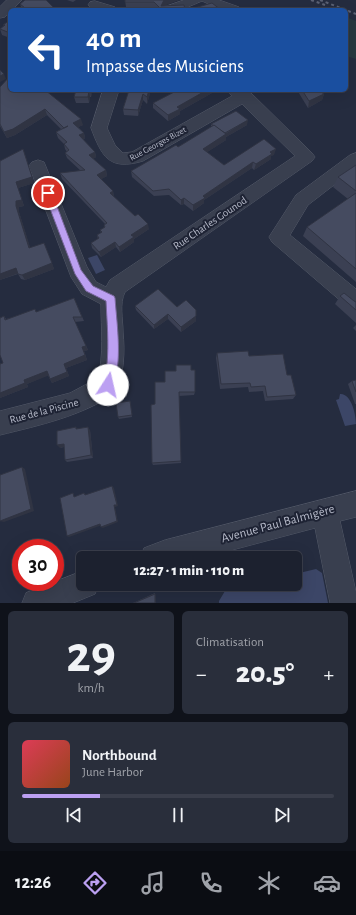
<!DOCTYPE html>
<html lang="fr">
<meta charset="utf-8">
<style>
:root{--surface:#1c212f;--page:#292e3b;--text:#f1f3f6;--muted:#a0a3aa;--line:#3a3e4b;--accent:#bca0f2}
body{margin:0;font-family:"Alegreya Sans",sans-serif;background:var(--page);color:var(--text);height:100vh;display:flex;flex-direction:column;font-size:15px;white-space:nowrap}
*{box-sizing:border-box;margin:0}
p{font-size:13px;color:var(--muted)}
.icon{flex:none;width:22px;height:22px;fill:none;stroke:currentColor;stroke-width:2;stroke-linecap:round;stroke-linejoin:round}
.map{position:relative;height:603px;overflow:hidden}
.panel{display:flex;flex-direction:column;gap:8px;padding:8px;background:#0f121a;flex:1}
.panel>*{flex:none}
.guide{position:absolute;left:8px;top:8px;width:340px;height:84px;border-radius:6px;box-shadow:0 4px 16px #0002,0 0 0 1px var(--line);background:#1a4fa0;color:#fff;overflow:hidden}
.speed{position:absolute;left:12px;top:539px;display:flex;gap:8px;font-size:20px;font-weight:700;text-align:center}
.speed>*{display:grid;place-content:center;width:52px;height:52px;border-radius:50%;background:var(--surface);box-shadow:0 4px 16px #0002,0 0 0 1px var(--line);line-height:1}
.speed .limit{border:6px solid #d22;background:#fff;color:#111}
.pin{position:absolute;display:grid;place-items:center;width:34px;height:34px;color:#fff;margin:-17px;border:2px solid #fff;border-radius:50%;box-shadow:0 1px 4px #0007}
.me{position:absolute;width:44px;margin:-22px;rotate:10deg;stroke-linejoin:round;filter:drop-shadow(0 0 3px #0008)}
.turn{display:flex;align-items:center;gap:14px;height:84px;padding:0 12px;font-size:18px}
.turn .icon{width:52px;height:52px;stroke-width:2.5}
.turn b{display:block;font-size:28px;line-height:34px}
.big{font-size:30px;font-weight:800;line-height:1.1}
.panel .card{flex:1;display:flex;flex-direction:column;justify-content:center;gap:6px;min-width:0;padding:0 14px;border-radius:6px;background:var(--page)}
.panel .dial{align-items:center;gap:0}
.dial b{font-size:52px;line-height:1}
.song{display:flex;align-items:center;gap:12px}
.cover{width:48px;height:48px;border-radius:6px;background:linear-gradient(135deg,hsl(350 70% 55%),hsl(20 70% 35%))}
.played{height:4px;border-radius:2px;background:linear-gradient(90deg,var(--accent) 25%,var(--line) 25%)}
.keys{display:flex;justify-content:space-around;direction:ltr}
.heat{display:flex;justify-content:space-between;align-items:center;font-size:22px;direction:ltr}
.panel .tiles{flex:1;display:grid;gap:8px;grid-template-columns:1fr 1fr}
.card:last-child{grid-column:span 2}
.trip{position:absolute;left:76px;top:551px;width:226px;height:40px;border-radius:6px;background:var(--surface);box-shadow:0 4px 16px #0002,0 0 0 1px var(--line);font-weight:800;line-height:40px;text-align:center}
.tabs{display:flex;height:64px;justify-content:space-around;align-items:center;background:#0b0d13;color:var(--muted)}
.tabs .icon{width:28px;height:28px}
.tabs .active{color:var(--accent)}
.tabs b{font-size:18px;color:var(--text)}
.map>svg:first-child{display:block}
.green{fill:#273940}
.water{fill:#3c4667}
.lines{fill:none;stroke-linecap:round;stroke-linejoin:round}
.minor-casing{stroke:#545a69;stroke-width:1}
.minor{fill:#393f4f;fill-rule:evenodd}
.rail{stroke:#5c6275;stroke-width:2;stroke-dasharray:3 3;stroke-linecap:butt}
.wall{fill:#3b4053}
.shaded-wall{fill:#303443}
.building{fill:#454b60;stroke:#303443}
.route{fill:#bca0f2;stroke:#7a689d}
.labels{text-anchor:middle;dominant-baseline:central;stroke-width:4;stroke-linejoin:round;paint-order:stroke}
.far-street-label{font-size:9px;fill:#b6bac9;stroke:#1e2334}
.street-label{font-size:11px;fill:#b6bac9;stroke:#1e2334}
.near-street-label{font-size:13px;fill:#b6bac9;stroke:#1e2334}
</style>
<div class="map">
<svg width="356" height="603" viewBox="0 0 356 603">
<rect width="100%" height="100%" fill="#252c3f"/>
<!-- green -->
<path class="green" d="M346,17L356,21V59L346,56Z"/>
<!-- water -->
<g class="water">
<path d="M97,255L105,270L96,274L88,258Z"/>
<path d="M340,394C351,393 356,414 356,424L345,426L336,400L339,399Z"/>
<path d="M316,569L322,573L328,603H219V601L225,591L251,584H295V574Z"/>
</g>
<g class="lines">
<!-- minor casing -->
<g class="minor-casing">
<g id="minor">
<path d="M7,0H22L5,17L0,18V7Z"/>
<path d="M184,0H219L239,7L241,10H222L202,1L181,10H162L164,7Z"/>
<path d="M95,1L115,7L117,10C108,10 94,13 88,5L90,2Z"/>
<path d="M103,90H119L107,128L115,145L123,153L132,152L232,96L227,90H245L250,92L312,153L315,157L312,161L125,292C119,304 123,319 123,332C125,352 124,374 116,393C81,416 41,425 0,435V411L70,393L98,378C104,355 101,328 101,304L82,294L71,277L29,166L32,162L38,160L44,162L87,267L96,282L106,287L110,280L295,156L242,104L143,161C109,171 102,157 91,128Z"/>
<path d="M356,153V168L308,205L290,235L356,289V311L349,308L272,242L269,237L296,195L350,155Z"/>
<path d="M356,491V517L340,521L356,592V603H330L315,528L202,558H140L144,548L165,540Z"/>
<path d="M83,571V584H99L95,594L73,603H22L26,593Z"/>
</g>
</g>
<!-- minor -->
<use href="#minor" class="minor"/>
<!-- rail -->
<g class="rail">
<path d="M311,0L325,5"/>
<path d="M320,0L356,14"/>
</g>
</g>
<!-- wall -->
<g class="wall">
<path d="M67,0H76L73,2Z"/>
<path d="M125,0H179L164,5L185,10H157L155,7H126Z"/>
<path d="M20,4L56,10H22Z"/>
<path d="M10,20V38L2,35L0,29L4,26L3,25Z"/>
<path d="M0,87L10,90L83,125L78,127L84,133L85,138L83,140L95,152L96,157L93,159L106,170L107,176L101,179L113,191L114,197L149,229L134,239V242L120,252L116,247L101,257L92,248L91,243L98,239L97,235L101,233L100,230L104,228V225L105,224L62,179L60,173L81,171L67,158L65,153L67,152L65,149L64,144L58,138L56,132L61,129L47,115L15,135L7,138L0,126Z"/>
<path d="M76,90H94V93H92L91,97H90L89,103H76L74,97Z"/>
<path d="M129,90H151L147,104L143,100L138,116L124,115L123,109Z"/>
<path d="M297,90H318L324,94L322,100L308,108Z"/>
<path d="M212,93L180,111V114L168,121L153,108V103Z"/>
<path d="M211,124L247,125L226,137V140L207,152L224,165L274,155L271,156V159L254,170L252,168L204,200V203L193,211L184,204L181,205L169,195L154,196L132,177L131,171L178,147L211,127Z"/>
<path d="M25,155L34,183L18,188L24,206L19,207V212L30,248L44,243L54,269L25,280L21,279L18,274L0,280V161Z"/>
<path d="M356,165V282L303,236L307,227L348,199L333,187L338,177Z"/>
<path d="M340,296L356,302V323L335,304Z"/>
<path d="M74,298L84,321L75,322L88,350L84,351L87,360L66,368L69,376L52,383L48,375L27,384L28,387L0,398V364L3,363L4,316L6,319L36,312Z"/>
<path d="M135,306L177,307L196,321L181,332L168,319L154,329L136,310Z"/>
<path d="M356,325V331L353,328Z"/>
<path d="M217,353L249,356L287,375L296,395L293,399L265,401L263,391L249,392L248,387L220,389L216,358Z"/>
<path d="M191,370L195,392L194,395L179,396L181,463L153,465L152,463L155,404Z"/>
<path d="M356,380V404H355L348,384L352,381Z"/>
<path d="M130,401L132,417L119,419L118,417Z"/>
<path d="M78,429L90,430L93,458L67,462L65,460L64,447L60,448Z"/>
<path d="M155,593L156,603H133Z"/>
</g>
<!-- shaded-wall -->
<g class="shaded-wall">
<path d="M163,0H179L164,6H161Z"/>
<path d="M4,74L6,79L0,82V76Z"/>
<path d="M90,90H91L92,93L91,97Z"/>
<path d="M149,90H151L147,104V97Z"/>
<path d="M207,90H213L212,93L180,111V114L168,121V115L177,107Z"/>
<path d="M89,91L90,97L89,103L88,97Z"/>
<path d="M143,94V100L138,116V110Z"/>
<path d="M324,94L322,100L308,108L309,101Z"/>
<path d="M45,109L47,115L15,135L7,138L4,132Z"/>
<path d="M81,119L83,125L74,129L73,123Z"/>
<path d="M248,120L247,125L226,137V140L203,155V149L225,134Z"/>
<path d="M84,133L85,138L81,141L79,135Z"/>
<path d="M23,149L34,183L18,188L24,206L19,207V212L32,253L29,248L16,206V182Z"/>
<path d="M276,149L274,155L271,156V159L254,170L256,164L270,152Z"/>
<path d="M95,152L96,157L90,161L89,155Z"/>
<path d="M253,162L252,168L204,200V203L193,211V205L203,196Z"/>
<path d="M106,170L107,176L98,181L97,175Z"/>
<path d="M113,191L114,197L111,199L110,193Z"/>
<path d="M184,198V204L181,205V200Z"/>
<path d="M148,224L149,229L134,239V242L120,252L119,247L131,235Z"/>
<path d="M115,242L116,247L101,257L99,252Z"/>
<path d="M52,263L54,269L25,280L22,275Z"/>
<path d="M16,268L19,273L0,280V274Z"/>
<path d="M168,314V319L154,329V325Z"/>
<path d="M196,316V321L181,332V327Z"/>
<path d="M86,346L88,350L84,351L87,360L66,368L69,376L52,383L50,379L64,364L82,347Z"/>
<path d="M47,371L50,375L27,384L28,387L0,398V393L24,380Z"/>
<path d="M88,427L90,430L93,458L91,455Z"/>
<path d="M64,444L66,446L60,448L57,445Z"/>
<path d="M22,467L25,469L34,511L4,522L0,521Z"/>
<path d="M112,486L114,488L118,506L115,507L118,522L103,528L101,527L114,505Z"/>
<path d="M100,524L102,525L69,537L67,536Z"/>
<path d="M155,593L156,603H155Z"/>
</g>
<!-- building -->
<g class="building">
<path d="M25,0H46L56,10H22L25,8L20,4Z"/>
<path d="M125,0H164L161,6L184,5L185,10H162L154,2H125Z"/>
<path d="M212,3L221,10H187Z"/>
<path d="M10,20V33L0,29L5,25H3Z"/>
<path d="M0,70L4,74L0,76Z"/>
<path d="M10,76V87H9H10V90H45L81,119L73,123L84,133L79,135L95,152L89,155L106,170L97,175L113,191L110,193L135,216L138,214L148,224L131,235L134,237L119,247L115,242L99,252L91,243L99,238L97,235L102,232L100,230L105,227L104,225L107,223L60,173L85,170L65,153L69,150L64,144L67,142L56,132L68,126L64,128L45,109L13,129L4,132L0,124V87Z"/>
<path d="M76,90H90V91H89L88,97H74Z"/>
<path d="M129,90H149L147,97L143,94L138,110L123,109Z"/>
<path d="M178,90H207L177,107L180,109L168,115L153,103Z"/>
<path d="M302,90H318L324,94L309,101Z"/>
<path d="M236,111L248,120L225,133L211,124Z"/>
<path d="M214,125L226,134L203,149L224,165L264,139L276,149L270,152L272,154L256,164L253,162L203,196L205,198L193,205L184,198L181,200L169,189L153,191L131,171L176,145L178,147Z"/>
<path d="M23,149L32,177L16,182L22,200L16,201V206L29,248L44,243L52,263L22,275L18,274L16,268L0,274V161Z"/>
<path d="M356,165V191L338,177Z"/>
<path d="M356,193V269L307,227Z"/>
<path d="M158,289L177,307L186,300L196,310V316L181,327L168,314L154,325L135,306Z"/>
<path d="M344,293L354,301L356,302V310L340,296Z"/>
<path d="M74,298L82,317H73L86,346L82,347L85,355L64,364L67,372L50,379L47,371L24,380L25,383L0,393V364L3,363L0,355V318L4,316L5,320L35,309L36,312Z"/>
<path d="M248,351L249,356L283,354L287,375H291L296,395L267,397L265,386L251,387L250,383L221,384L217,353Z"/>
<path d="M176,365H191V370H195V392H179L181,461L152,463L151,405L155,404V382H165V371H176Z"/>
<path d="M356,380V392L352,381Z"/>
<path d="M130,401L132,415L118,417L116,403Z"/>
<path d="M76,427V429L88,427L91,455L65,460L64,444L57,445V431Z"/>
<path d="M22,467L31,509L0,521V475Z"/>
<path d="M112,486L117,505H114L117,521L101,527L100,524L67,536L60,498L73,493L74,497L84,493L85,495Z"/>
<path d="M155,594V603H134Z"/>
</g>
<!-- route -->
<path class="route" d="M48,190L52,193L81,270L93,286L114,296L115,298C117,326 123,363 112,389L108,390L105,389C102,382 107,371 107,364C109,343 107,322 106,301L86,291L75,274L44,193Z"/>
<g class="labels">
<!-- far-street labels -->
<g class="far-street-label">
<text transform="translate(158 144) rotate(-28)">Rue Georges Bizet</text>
</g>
<!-- street labels -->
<g class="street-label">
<text transform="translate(210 223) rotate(-34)">Rue Charles Gounod</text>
<text transform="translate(44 411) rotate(-15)">Rue de la Piscine</text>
</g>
<!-- near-street labels -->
<g class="near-street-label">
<text transform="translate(278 524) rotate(-15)">Avenue Paul Balmigère</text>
</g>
</g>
</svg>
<div class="speed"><div class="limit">30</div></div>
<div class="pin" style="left:48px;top:193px;background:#d93025"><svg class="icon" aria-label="arrive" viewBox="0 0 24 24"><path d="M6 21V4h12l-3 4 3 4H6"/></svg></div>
<svg class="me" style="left:108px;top:385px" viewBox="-20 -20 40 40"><circle r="19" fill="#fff"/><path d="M0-13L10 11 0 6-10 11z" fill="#bca0f2"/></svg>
<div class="trip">12:27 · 1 min · 110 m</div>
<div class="guide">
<div class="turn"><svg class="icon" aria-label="left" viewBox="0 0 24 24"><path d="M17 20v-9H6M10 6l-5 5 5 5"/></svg><div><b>40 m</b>Impasse des Musiciens</div></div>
</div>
</div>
<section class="panel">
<div class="tiles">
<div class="card dial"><b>29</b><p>km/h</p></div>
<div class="card"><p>Climatisation</p>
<div class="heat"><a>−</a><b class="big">20.5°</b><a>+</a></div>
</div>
<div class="card">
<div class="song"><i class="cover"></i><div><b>Northbound</b><p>June Harbor</p></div></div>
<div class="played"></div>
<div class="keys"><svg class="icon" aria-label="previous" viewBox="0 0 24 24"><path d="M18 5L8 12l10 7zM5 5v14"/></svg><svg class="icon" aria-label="pause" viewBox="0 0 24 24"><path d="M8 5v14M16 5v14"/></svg><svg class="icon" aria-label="next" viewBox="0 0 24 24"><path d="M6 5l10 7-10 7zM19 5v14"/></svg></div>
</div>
</div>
</section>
<nav class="tabs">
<b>12:26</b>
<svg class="icon active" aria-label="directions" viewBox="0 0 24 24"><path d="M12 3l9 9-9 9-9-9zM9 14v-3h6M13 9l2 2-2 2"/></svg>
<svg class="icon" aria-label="music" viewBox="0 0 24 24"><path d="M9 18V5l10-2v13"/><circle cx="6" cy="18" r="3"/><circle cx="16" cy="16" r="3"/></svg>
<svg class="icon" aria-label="phone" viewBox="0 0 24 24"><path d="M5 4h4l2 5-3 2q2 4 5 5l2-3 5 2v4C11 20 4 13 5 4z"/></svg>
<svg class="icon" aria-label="climate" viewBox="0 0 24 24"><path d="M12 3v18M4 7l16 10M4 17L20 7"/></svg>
<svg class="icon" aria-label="car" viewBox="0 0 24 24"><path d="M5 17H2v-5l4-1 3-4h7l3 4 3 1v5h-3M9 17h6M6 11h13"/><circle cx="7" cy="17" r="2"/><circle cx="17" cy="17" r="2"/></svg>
</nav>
